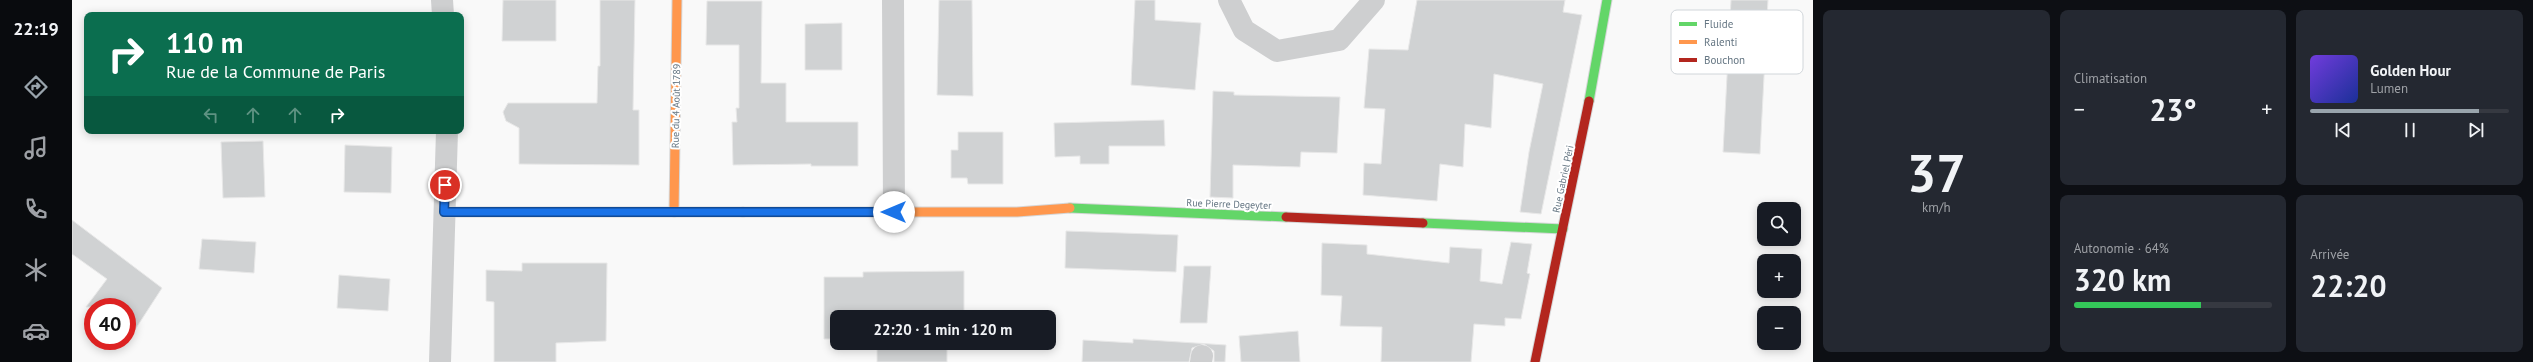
<!DOCTYPE html>
<html lang="fr">
<meta charset="utf-8">
<style>
:root{--surface:#171b24;--page:#242831;--text:#f1f3f6;--muted:#9ea1a6;--line:#363941;--accent:#99a4ac}
body{margin:0;font-family:"PT Sans",sans-serif;background:var(--page);color:var(--text);height:100vh;display:flex;flex-direction:column;font-size:15px;white-space:nowrap}
*{box-sizing:border-box;margin:0}
p{font-size:13px;color:var(--muted)}
.icon{flex:none;width:22px;height:22px;fill:none;stroke:currentColor;stroke-width:2;stroke-linecap:round;stroke-linejoin:round}
.map{position:relative;flex:1;overflow:hidden}
.panel{display:flex;flex-direction:column;gap:10px;padding:10px;background:#0d0f14;width:720px}
.panel>*{flex:none}
.top-card{position:absolute;left:12px;top:12px;width:380px;height:122px;border-radius:8px;box-shadow:0 2px 10px #0003;background:#0b6e4f;color:#fff;overflow:hidden}
.tools{position:absolute;left:1685px;top:202px;display:grid;gap:8px}
.tools a{display:grid;place-items:center;width:44px;height:44px;border-radius:8px;background:var(--surface);box-shadow:0 2px 10px #0003;font-size:20px}
.speed{position:absolute;left:12px;top:298px;display:flex;gap:8px;font-size:20px;font-weight:700;text-align:center}
.speed>*{display:grid;place-content:center;width:52px;height:52px;border-radius:50%;background:var(--surface);box-shadow:0 2px 10px #0003;line-height:1}
.speed .limit{border:6px solid #d22;background:#fff;color:#111}
.pin{position:absolute;display:grid;place-items:center;width:34px;height:34px;color:#fff;margin:-17px;border:2px solid #fff;border-radius:50%;box-shadow:0 1px 4px #0007}
.me{position:absolute;width:44px;margin:-22px;rotate:270deg;stroke-linejoin:round;filter:drop-shadow(0 0 3px #0008)}
.turn{display:flex;align-items:center;gap:14px;height:84px;padding:0 16px;font-size:18px}
.turn .icon{width:52px;height:52px;stroke-width:2.5}
.turn b{display:block;font-size:28px;line-height:34px}
.lanes{display:flex;align-items:center;height:38px;padding:0 16px;background:#0003;justify-content:center;gap:20px;direction:ltr}
.lanes .off{opacity:.35}
.big{font-size:30px;font-weight:700;line-height:1.1}
.panel .widget{flex:1;display:flex;flex-direction:column;justify-content:center;gap:6px;min-width:0;padding:0 14px;border-radius:8px;background:var(--page)}
.panel .dial{align-items:center;gap:0}
.dial b{font-size:52px;line-height:1}
.song{display:flex;align-items:center;gap:12px}
.cover{width:48px;height:48px;border-radius:6px;background:linear-gradient(135deg,hsl(260 70% 55%),hsl(230 70% 35%))}
.played{height:4px;border-radius:2px;background:linear-gradient(90deg,var(--accent) 85%,var(--line) 85%)}
.keys{display:flex;justify-content:space-around;direction:ltr}
.heat{display:flex;justify-content:space-between;align-items:center;font-size:22px;direction:ltr}
.charge{height:6px;border-radius:3px;background:linear-gradient(90deg,#34c759 64%,var(--line) 0)}
.panel .tiles{flex:1;display:grid;gap:10px;grid-template-columns:repeat(3,1fr)}
.widget:first-child{grid-row:span 2}
.trip{position:absolute;left:758px;top:310px;width:226px;height:40px;border-radius:8px;background:var(--surface);box-shadow:0 2px 10px #0003;font-weight:700;line-height:40px;text-align:center}
main{display:flex;flex:1;min-height:0}
.tab-bar{display:flex;flex-direction:column;width:72px;justify-content:space-around;align-items:center;background:#090b0e;color:var(--muted)}
.tab-bar .icon{width:28px;height:28px}
.tab-bar .current{color:var(--accent)}
.tab-bar b{font-size:18px;color:var(--text)}
.map>svg:first-child{display:block}
.building{fill:#d0d2d3;stroke:#e8e8e8}
.lines{fill:none;stroke-linecap:round;stroke-linejoin:round}
.fast-casing{stroke:#d5d6d7;stroke-width:11}
.slow-casing{stroke:#d5d6d7;stroke-width:11}
.jam-casing{stroke:#d5d6d7;stroke-width:11}
.street{stroke:#cecfd0;stroke-width:22}
.fast{stroke:#63d668;stroke-width:9}
.slow{stroke:#ff974d;stroke-width:9}
.jam{stroke:#b3261e;stroke-width:9}
.route-casing{stroke:#114b97;stroke-width:10}
.route{stroke:#1a73e8;stroke-width:7}
.labels{text-anchor:middle;dominant-baseline:central;stroke-width:4;stroke-linejoin:round;paint-order:stroke}
.street-label{font-size:10px;fill:#657683;stroke:#fff}
.key{fill:#fff;stroke:#d1d6da;stroke-width:1}
.key-label{font-size:11px;fill:#657683}
</style>
<main>
<nav class="tab-bar">
<b>22:19</b>
<svg class="icon current" aria-label="directions" viewBox="0 0 24 24"><path d="M12 3l9 9-9 9-9-9zM9 14v-3h6M13 9l2 2-2 2"/></svg>
<svg class="icon" aria-label="music" viewBox="0 0 24 24"><path d="M9 18V5l10-2v13"/><circle cx="6" cy="18" r="3"/><circle cx="16" cy="16" r="3"/></svg>
<svg class="icon" aria-label="phone" viewBox="0 0 24 24"><path d="M5 4h4l2 5-3 2q2 4 5 5l2-3 5 2v4C11 20 4 13 5 4z"/></svg>
<svg class="icon" aria-label="climate" viewBox="0 0 24 24"><path d="M12 3v18M4 7l16 10M4 17L20 7"/></svg>
<svg class="icon" aria-label="car" viewBox="0 0 24 24"><path d="M5 17H2v-5l4-1 3-4h7l3 4 3 1v5h-3M9 17h6M6 11h13"/><circle cx="7" cy="17" r="2"/><circle cx="17" cy="17" r="2"/></svg>
</nav>
<div class="map">
<svg width="1741" height="362" viewBox="0 0 1741 362">
<rect width="100%" height="100%" fill="#f9f9f9"/>
<!-- building -->
<g class="building">
<path d="M431,0H484V41H430Z"/>
<path d="M528,0H563L561,110H567V165L447,164V128L434,121L431,112L436,103H525L526,66H528Z"/>
<path d="M867,0H900L901,96L865,95Z"/>
<path d="M1063,0H1083V20L1129,23L1123,90L1059,85Z"/>
<path d="M1345,0H1493L1491,12L1510,15L1469,214L1448,212L1457,152L1471,84L1422,74L1419,128L1393,124L1391,167L1368,164L1365,201L1291,195L1292,163L1309,164L1313,109L1292,108L1297,49L1336,50Z"/>
<path d="M1659,0H1696L1688,154L1651,152Z"/>
<path d="M635,1H690L689,83H714V122H786V166H739V164L661,165L660,122H665L664,108H667V45H634Z"/>
<path d="M770,23V70H733V24Z"/>
<path d="M1141,91L1162,92V95L1268,97L1265,153L1229,152L1228,167L1161,165V198L1138,197Z"/>
<path d="M1092,120L1093,146H1037V164H1008V156L983,157L982,123Z"/>
<path d="M886,132H931V184H896L895,178H879V150H886Z"/>
<path d="M191,141L193,197L151,198L149,142Z"/>
<path d="M273,145L320,147L319,193L272,192Z"/>
<path d="M0,220L90,288L55,342V307H14L35,279L0,254Z"/>
<path d="M994,231L1106,235L1104,272L993,268Z"/>
<path d="M130,239L184,242L182,273L127,269Z"/>
<path d="M1439,242L1460,244L1455,273L1458,274L1449,319L1433,318V326L1402,324L1399,362H1309L1310,327L1268,326L1270,296L1249,295L1250,243L1295,245V254L1377,263L1378,247L1410,249L1408,281L1430,284Z"/>
<path d="M450,263H535L534,341L484,343V362H422V302L414,301V270L450,271Z"/>
<path d="M1112,266H1139L1135,323H1108Z"/>
<path d="M892,271V317H765V339H752V277H791V272Z"/>
<path d="M267,275L318,279L316,311L265,308Z"/>
<path d="M1226,331L1228,362H1169L1167,336Z"/>
<path d="M1061,339L1154,345L1153,362H1142V351L1132,344L1120,348L1117,362H1010L1011,340L1061,343Z"/>
<path d="M780,343H875V362H805V347H780Z"/>
</g>
<g class="lines">
<!-- fast casing -->
<g class="fast-casing">
<g id="fast">
<path d="M1517,101L1535,0"/>
<path d="M998,208L1214,217"/>
<path d="M372,212H671"/>
<path d="M1351,223L1491,229"/>
</g>
</g>
<!-- slow casing -->
<g class="slow-casing">
<g id="slow">
<path d="M602,212L605,0"/>
<path d="M671,212H945L998,208"/>
</g>
</g>
<!-- jam casing -->
<g class="jam-casing">
<g id="jam">
<path d="M1214,217L1351,223"/>
<path d="M1463,362L1517,101"/>
</g>
</g>
<!-- street -->
<g class="street">
<path d="M370,0L371,15"/>
<path d="M821,0L822,212"/>
<path d="M1157,0L1172,30L1205,51L1267,40L1302,0"/>
<path d="M368,362L375,131"/>
<path d="M1129,362L1130,356"/>
</g>
<!-- fast -->
<use href="#fast" class="fast"/>
<!-- slow -->
<use href="#slow" class="slow"/>
<!-- jam -->
<use href="#jam" class="jam"/>
</g>
<g class="lines">
<!-- route casing -->
<g class="route-casing">
<path id="route" d="M373,185L372,212H822"/>
</g>
<!-- route -->
<use href="#route" class="route"/>
</g>
<g class="labels">
<!-- street labels -->
<g class="street-label">
<text transform="translate(604 106) rotate(-89)">Rue du 4 Août 1789</text>
<text transform="translate(1491 179) rotate(-78)">Rue Gabriel Péri</text>
<text transform="translate(1157 204) rotate(2)">Rue Pierre Degeyter</text>
</g>
</g>
<!-- legend -->
<rect x="1599" y="10" width="132" height="64" rx="6" class="key"/>
<rect x="1607" y="22" width="18" height="4" fill="#63d668"/>
<rect x="1607" y="40" width="18" height="4" fill="#ff974d"/>
<rect x="1607" y="58" width="18" height="4" fill="#b3261e"/>
<g class="key-label">
<text x="1632" y="28">Fluide</text>
<text x="1632" y="46">Ralenti</text>
<text x="1632" y="64">Bouchon</text>
</g>
</svg>
<div class="tools">
<a><svg class="icon" aria-label="search" viewBox="0 0 24 24"><circle cx="10" cy="10" r="6"/><path d="M15 15l6 6"/></svg></a>
<a>+</a>
<a>−</a>
</div>
<div class="speed"><div class="limit">40</div></div>
<div class="pin" style="left:373px;top:185px;background:#d93025"><svg class="icon" aria-label="arrive" viewBox="0 0 24 24"><path d="M6 21V4h12l-3 4 3 4H6"/></svg></div>
<svg class="me" style="left:822px;top:212px" viewBox="-20 -20 40 40"><circle r="19" fill="#fff"/><path d="M0-13L10 11 0 6-10 11z" fill="#1a73e8"/></svg>
<div class="trip">22:20 · 1 min · 120 m</div>
<div class="top-card">
<div class="turn"><svg class="icon" aria-label="right" viewBox="0 0 24 24"><path d="M7 20v-9h11M14 6l5 5-5 5"/></svg><div><b>110 m</b>Rue de la Commune de Paris</div></div>
<div class="lanes"><svg class="icon off" aria-label="left" viewBox="0 0 24 24"><path d="M17 20v-9H6M10 6l-5 5 5 5"/></svg><svg class="icon off" aria-label="ahead" viewBox="0 0 24 24"><path d="M12 20V5M6 11l6-6 6 6"/></svg><svg class="icon off" aria-label="ahead" viewBox="0 0 24 24"><path d="M12 20V5M6 11l6-6 6 6"/></svg><svg class="icon" aria-label="right" viewBox="0 0 24 24"><path d="M7 20v-9h11M14 6l5 5-5 5"/></svg></div>
</div>
</div>
<section class="panel">
<div class="tiles">
<div class="widget dial"><b>37</b><p>km/h</p></div>
<div class="widget"><p>Climatisation</p>
<div class="heat"><a>−</a><b class="big">23°</b><a>+</a></div>
</div>
<div class="widget">
<div class="song"><i class="cover"></i><div><b>Golden Hour</b><p>Lumen</p></div></div>
<div class="played"></div>
<div class="keys"><svg class="icon" aria-label="previous" viewBox="0 0 24 24"><path d="M18 5L8 12l10 7zM5 5v14"/></svg><svg class="icon" aria-label="pause" viewBox="0 0 24 24"><path d="M8 5v14M16 5v14"/></svg><svg class="icon" aria-label="next" viewBox="0 0 24 24"><path d="M6 5l10 7-10 7zM19 5v14"/></svg></div>
</div>
<div class="widget"><p>Autonomie · 64%</p><b class="big">320 km</b><div class="charge"></div></div>
<div class="widget"><p>Arrivée</p><b class="big">22:20</b></div>
</div>
</section>
</main>
